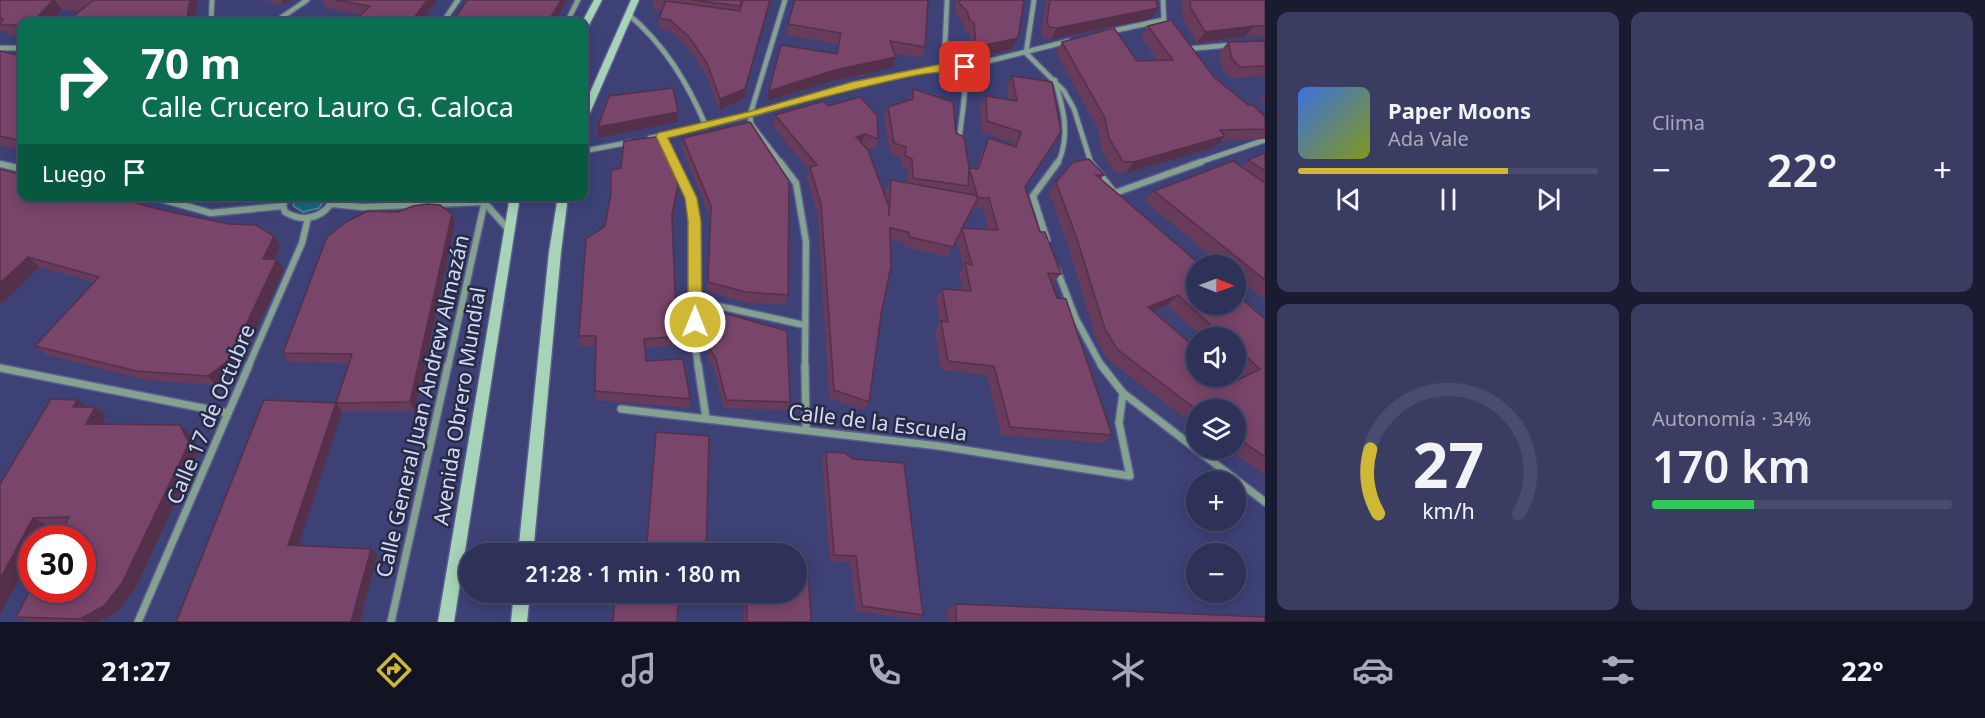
<!DOCTYPE html>
<html lang="es">
<meta charset="utf-8">
<style>
:root{--surface:#2e3158;--page:#3a3d61;--text:#f1f3f6;--muted:#a7a9ba;--line:#494c6e;--accent:#d0b837}
body{margin:0;font-family:"Noto Sans",sans-serif;background:var(--page);color:var(--text);height:100vh;display:flex;flex-direction:column;font-size:22px;white-space:nowrap}
*{box-sizing:border-box;margin:0}
p{font-size:20px;color:var(--muted)}
.icon{flex:none;width:33px;height:33px;fill:none;stroke:currentColor;stroke-width:2;stroke-linecap:round;stroke-linejoin:round}
.map{position:relative;flex:1;overflow:hidden}
.side{display:flex;flex-direction:column;gap:12px;padding:12px;background:#191b30;width:720px}
.side>*{flex:none}
.banner{position:absolute;left:18px;top:18px;width:570px;height:183px;border-radius:12px;box-shadow:0 3px 15px #0003,0 0 0 2px var(--line);background:#0b6e4f;color:#fff;overflow:hidden}
.needle{width:39px;rotate:91deg}
.controls{position:absolute;left:1186px;top:255px;display:grid;gap:12px}
.controls a{display:grid;place-items:center;width:60px;height:60px;border-radius:50%;background:var(--surface);box-shadow:0 3px 15px #0003,0 0 0 2px var(--line);font-size:30px}
.speed{position:absolute;left:18px;top:525px;display:flex;gap:12px;font-size:30px;font-weight:700;text-align:center}
.speed>*{display:grid;place-content:center;width:78px;height:78px;border-radius:50%;background:var(--surface);box-shadow:0 3px 15px #0003,0 0 0 2px var(--line);line-height:1}
.speed .limit{border:9px solid #d22;background:#fff;color:#111}
.pin{position:absolute;display:grid;place-items:center;width:51px;height:51px;color:#fff;margin:-26px;border-radius:12px;box-shadow:0 3px 9px #0006}
.me{position:absolute;width:66px;margin:-33px;rotate:0deg;stroke-linejoin:round;filter:drop-shadow(0 0 4px #0008)}
.turn{display:flex;align-items:center;gap:21px;height:126px;padding:0 24px;font-size:27px}
.turn .icon{width:78px;height:78px;stroke-width:2.5}
.turn b{display:block;font-size:42px;line-height:51px}
.then{display:flex;align-items:center;height:57px;padding:0 24px;background:#0003;gap:12px;font-size:22px}
.big{font-size:45px;font-weight:600;line-height:1.1}
.side .card{flex:1;display:flex;flex-direction:column;justify-content:center;gap:9px;min-width:0;padding:0 21px;border-radius:12px;background:var(--page)}
.side .dial{align-items:center;gap:0}
.dial svg{height:156px;overflow:visible;fill:none;stroke:var(--line);stroke-width:7;stroke-linecap:round;text-anchor:middle}
.dial text{fill:var(--text);stroke:none}
.song{display:flex;align-items:center;gap:18px}
.cover{width:72px;height:72px;border-radius:9px;background:linear-gradient(135deg,hsl(220 70% 55%),hsl(70 70% 35%))}
.played{height:6px;border-radius:3px;background:linear-gradient(90deg,var(--accent) 70%,var(--line) 70%)}
.keys{display:flex;justify-content:space-around;direction:ltr}
.heat{display:flex;justify-content:space-between;align-items:center;font-size:33px;direction:ltr}
.charge{height:9px;border-radius:4px;background:linear-gradient(90deg,#34c759 34%,var(--line) 0)}
.side .tiles{flex:1;display:grid;gap:12px;grid-template-columns:repeat(2,1fr)}
.trip{position:absolute;left:459px;top:543px;width:348px;height:60px;border-radius:30px;background:var(--surface);box-shadow:0 3px 15px #0003,0 0 0 2px var(--line);font-weight:600;line-height:60px;text-align:center}
.dock{display:flex;height:96px;justify-content:space-around;align-items:center;background:#121423;color:var(--muted)}
.dock .icon{width:42px;height:42px}
.dock .on{color:var(--accent)}
.dock b{font-size:27px;color:var(--text)}
main{display:flex;flex:1;min-height:0}
.map>svg:first-child{display:block}
.water{fill:#156a7e;stroke:#4e8ba3;stroke-width:1.5}
.lines{fill:none;stroke-linecap:round;stroke-linejoin:round}
.minor-far2-casing{stroke:#5b5f90;stroke-width:7}
.minor-far1-casing{stroke:#5b5f90;stroke-width:9}
.minor-casing{stroke:#5b5f90;stroke-width:10}
.secondary-casing{stroke:#5b5f90;stroke-width:3}
.minor-far2{stroke:#85a190;stroke-width:4.5}
.minor-far1{stroke:#85a190;stroke-width:6}
.minor{stroke:#85a190;stroke-width:7}
.secondary{fill:#a7d3b8;fill-rule:evenodd}
.wall{fill:#683b5b;fill-rule:evenodd}
.shaded-wall{fill:#55304a}
.building{fill:#79456a;stroke:#55304a;stroke-width:1.5;fill-rule:evenodd}
.route{fill:#d0b837;stroke:#877824;stroke-width:1.5}
.labels{text-anchor:middle;dominant-baseline:central;stroke-width:5;stroke-linejoin:round;paint-order:stroke}
.street-label{font-size:21px;fill:#d3d9f9;stroke:#282b44}
</style>
<main>
<div class="map">
<svg width="1265" height="622" viewBox="0 0 1265 622">
<rect width="100%" height="100%" fill="#3d4176"/>
<!-- water -->
<path class="water" d="M296,197L326,196V197L319,208L303,212L293,206Z"/>
<g class="lines">
<!-- minor-far2 casing -->
<g class="minor-far2-casing">
<g id="minor-far2">
<path d="M1034,0L1026,53L1064,91L1074,109L1091,163"/>
<path d="M1163,0L1164,21"/>
<path d="M628,14C665,45 687,82 706,126"/>
<path d="M211,22L212,0"/>
<path d="M275,22L307,0"/>
<path d="M443,22L458,0"/>
<path d="M567,22L578,0"/>
<path d="M1108,32L1163,20"/>
<path d="M945,44L947,0"/>
<path d="M0,48H22"/>
<path d="M1186,49L1231,45"/>
<path d="M1055,80C1063,108 1071,135 1058,163"/>
<path d="M662,136L674,163"/>
<path d="M650,138L750,115L852,85L942,67H965L1069,41"/>
<path d="M959,143C961,117 967,93 965,67"/>
<path d="M584,151L631,142"/>
<path d="M781,163L751,124L750,115L785,0"/>
<path d="M1197,163L1265,140"/>
</g>
</g>
<!-- minor-far1 casing -->
<g class="minor-far1-casing">
<g id="minor-far1">
<path d="M674,162L691,199L694,221L695,344L698,367"/>
<path d="M780,162L796,183L806,242L805,367"/>
<path d="M1090,162L1114,192"/>
<path d="M0,164L22,169"/>
<path d="M1115,193L1201,162"/>
<path d="M150,196L211,213L283,206"/>
<path d="M286,196L283,206L285,212C305,224 326,217 335,196"/>
<path d="M332,204L362,207L484,202L509,230"/>
<path d="M1047,240L1033,196L1058,162"/>
<path d="M1057,270L1076,319L1102,367"/>
<path d="M696,301L804,325"/>
<path d="M248,367L302,243L308,218"/>
<path d="M448,367L486,196"/>
</g>
</g>
<!-- minor casing -->
<g class="minor-casing">
<g id="minor">
<path d="M698,365L706,418"/>
<path d="M805,365L806,429"/>
<path d="M1101,365L1123,393L1265,502"/>
<path d="M0,368L228,413"/>
<path d="M621,409L939,446L1130,476L1119,423L1123,393"/>
<path d="M138,622L249,365"/>
<path d="M391,622L448,365"/>
</g>
</g>
<!-- secondary casing -->
<g class="secondary-casing">
<g id="secondary">
<path d="M594,0H602L588,27L584,29L582,22Z"/>
<path d="M631,0H639L589,115L584,118V106Z"/>
<path d="M510,196H520L454,622H438Z"/>
<path d="M558,196H568L561,252L533,554H518L549,252Z"/>
<path d="M514,592H530L527,622H511Z"/>
</g>
</g>
<!-- minor-far2 -->
<use href="#minor-far2" class="minor-far2"/>
<!-- minor-far1 -->
<use href="#minor-far1" class="minor-far1"/>
<!-- minor -->
<use href="#minor" class="minor"/>
<!-- secondary -->
<use href="#secondary" class="secondary"/>
</g>
<!-- wall -->
<g class="wall">
<path d="M0,0H198L194,22H66L82,10H62L22,22V35H8L3,30H0Z"/>
<path d="M264,0H291L284,5Z"/>
<path d="M322,0H437L361,15L325,8Z"/>
<path d="M653,0H771L743,99L719,110L706,74L688,48L669,30L659,29V18L662,11L653,10Z"/>
<path d="M956,0H1024L1012,49L971,58L970,33L965,32L962,21L955,14Z"/>
<path d="M1046,0H1156L1158,8L1151,19L1051,39L1043,38L1041,33Z"/>
<path d="M1181,0H1265V37L1245,36L1197,43L1183,19Z"/>
<path d="M788,24L925,47L921,58L895,53L892,68L832,81L767,101L769,91L836,54L838,44L786,35Z"/>
<path d="M1148,26L1214,77L1265,129V139L1221,141L1215,147L1126,173H1115L1101,149L1098,129L1056,53L1062,42L1137,61H1158L1141,37Z"/>
<path d="M1265,41V76L1231,78L1223,69L1219,53L1228,42Z"/>
<path d="M0,51L22,56V150L0,145Z"/>
<path d="M1012,76L1052,82L1025,187L1040,232L1061,274L1052,284L1057,298L1112,435L1102,443L1001,435L987,375L941,370L935,331L940,322L936,299L942,289L962,290L959,274L963,266L956,240L947,257L905,247L903,242L890,240L869,402L864,410L829,398L818,215L807,178L809,170L773,126L775,115L828,106L878,139L874,150L865,146L886,200V191L891,180L908,183V170L901,166V158L890,154L884,117L888,107L909,100L913,89L956,133L969,168H976L983,149L989,138L1014,146L1015,143L982,132L980,107L986,96L1009,100L1007,87ZM972,208L983,209L988,229L962,228Z"/>
<path d="M1265,95V105L1259,101Z"/>
<path d="M683,138L788,295L785,305L743,302L707,292L710,217L682,149Z"/>
<path d="M1265,153V300L1236,276V266H1223L1145,201L1154,191L1242,167L1248,160Z"/>
<path d="M1073,162L1104,175L1101,179L1265,319V475L1227,448H1236V410H1197V427L1107,359L1096,339L1069,249L1049,192L1056,182ZM1167,305L1203,338H1236V368L1245,376L1234,382L1153,311Z"/>
<path d="M0,169L280,246L274,259H277L284,270L238,369L216,385L146,380L47,355L35,346L94,282L39,267L0,305Z"/>
<path d="M678,185L677,196L672,221L675,293L681,336L680,345L645,348L646,361L690,399L689,408L596,400V346H580L579,336L605,226Z"/>
<path d="M191,196H242L238,201L200,199Z"/>
<path d="M398,212L452,214L455,224L415,411H342L298,545L371,549L377,555L360,622H176L336,403L349,363L290,362L283,353Z"/>
<path d="M707,308L790,402L787,410L724,408L714,368L708,359L705,318Z"/>
<path d="M77,400L87,407H95L106,416L102,424L190,434L199,451L135,589L117,612L98,622H31L16,617L65,525H47L0,615V484Z"/>
<path d="M826,452L853,459L923,615L916,620L856,611L850,562L830,561L822,460Z"/>
<path d="M744,592H796L811,622H744Z"/>
<path d="M956,604L1265,622H947L948,609Z"/>
</g>
<!-- shaded-wall -->
<g class="shaded-wall">
<path d="M53,0H55L62,10L51,22H33Z"/>
<path d="M190,0H198L194,22H186Z"/>
<path d="M281,0H291L284,5Z"/>
<path d="M427,0H437L422,22H411Z"/>
<path d="M561,0H567L555,22H548Z"/>
<path d="M770,0H771L743,99L719,110L720,99Z"/>
<path d="M1158,8L1151,19L1051,39L1057,28Z"/>
<path d="M1254,26L1245,36L1197,43L1205,32Z"/>
<path d="M1018,38L1012,49L971,58L976,47Z"/>
<path d="M896,57L892,68L832,81L767,101L769,91L835,70Z"/>
<path d="M678,112L677,122L598,138V127Z"/>
<path d="M865,134L861,145L856,137Z"/>
<path d="M1225,136L1215,147L1126,173L1134,162Z"/>
<path d="M678,185L677,196L671,226L672,215Z"/>
<path d="M235,196H242L238,201Z"/>
<path d="M452,214L455,224L415,411L410,402Z"/>
<path d="M274,236L280,246L270,269L263,259Z"/>
<path d="M28,257L39,267L0,305V283Z"/>
<path d="M277,259L284,270L238,369L216,385L208,376Z"/>
<path d="M1178,295L1167,305L1138,317L1148,307Z"/>
<path d="M77,400L89,408L73,407Z"/>
<path d="M336,403L342,412L297,551L288,545Z"/>
<path d="M95,407L106,416L97,432L86,424Z"/>
<path d="M180,425L190,434L199,451L135,589L117,612L98,622H87L80,619Z"/>
<path d="M33,518L47,525L40,538H32V555L0,615V579Z"/>
<path d="M371,549L377,555L360,622H351Z"/>
</g>
<!-- building -->
<g class="building">
<path d="M0,0H53L33,22H22V25H0L3,19H0Z"/>
<path d="M94,0H190L186,22H66Z"/>
<path d="M336,0H427L411,22H353L370,6Z"/>
<path d="M467,0H561L548,22H452Z"/>
<path d="M693,0H742L740,6Z"/>
<path d="M743,0H770L745,89L720,99L707,63L689,37L670,20L659,18L666,1L740,11Z"/>
<path d="M795,0H928L925,47L890,41L896,57L835,70L769,91L781,45L837,54L841,33L788,24Z"/>
<path d="M960,0H1024L1018,38L976,47L974,23L970,21L967,11L959,3Z"/>
<path d="M1050,0H1156L1158,8L1057,28L1049,27L1047,22Z"/>
<path d="M1190,0H1265V26H1254L1205,32L1191,8Z"/>
<path d="M296,19L317,22H292Z"/>
<path d="M1171,20L1214,77L1248,105H1253L1265,117V129L1220,130L1225,136L1134,162H1123L1109,138L1105,118L1062,42L1114,28L1137,61L1173,60L1148,26Z"/>
<path d="M1265,41V66L1240,67L1232,59L1228,42Z"/>
<path d="M0,51L22,56V141L0,136Z"/>
<path d="M1012,76L1052,82L1061,132L1025,187L1040,232H1045L1061,274L1048,273L1057,298L1066,299L1112,435L1010,427L994,366L948,361L941,321L948,322L942,289L971,291L965,263L972,265L962,229L953,247L910,237L908,232L890,228L891,266L881,315L869,402L834,390L821,204L810,167L817,165L775,115L824,101L828,106L860,97L877,115L878,139L865,134L856,137L868,150L889,207V216L891,180L974,195L978,198L962,228L998,230L989,198H978L969,168L978,169L989,138L1016,147L1021,132L987,121L986,96L1017,101Z"/>
<path d="M673,88L678,112L598,127L609,96Z"/>
<path d="M913,89L953,102L956,133L964,137L969,168L968,186L913,178L912,159L905,155L906,147L894,143L888,107L913,99Z"/>
<path d="M750,122L789,181L788,295L746,292L708,282L711,206L683,138Z"/>
<path d="M663,136L678,185L672,215L675,293L681,336L644,339L646,361L683,359L690,399L595,391L596,336H579L586,239L605,226L611,194V170L621,168L624,141Z"/>
<path d="M1265,153V171L1248,160Z"/>
<path d="M1089,159L1104,175H1096L1202,266H1197V304H1236V294L1265,319V457L1236,437V410H1197L1117,349L1105,329L1077,239L1056,182L1073,162ZM1178,295L1225,338H1236V347L1260,369L1234,382L1228,376H1197V349L1148,307Z"/>
<path d="M1233,161L1265,183V280L1154,191Z"/>
<path d="M0,169L22,175V196H110L162,210L229,224L256,225L274,236L263,259H277L229,360L208,376L136,371L35,346L99,277L28,257L0,283Z"/>
<path d="M427,204L440,205L452,214L410,402L336,403L352,354L283,353L327,237L346,222L368,211L398,212L413,206Z"/>
<path d="M707,308L787,331L790,402L726,400L716,359L710,349Z"/>
<path d="M51,399L77,400L73,407H95L86,424L180,425L189,443L122,583L104,606L80,619L16,617L32,587V590H82V538H58L69,517L33,518L0,579V484Z"/>
<path d="M264,400L336,403L288,545L371,549L351,622H176Z"/>
<path d="M656,432L709,436L706,554H646Z"/>
<path d="M826,452L845,453L853,459L904,463L923,615L862,606L856,556L834,555Z"/>
<path d="M796,562L808,563L811,622H747V592H796Z"/>
<path d="M615,598L678,604L677,622H613Z"/>
<path d="M956,604L1265,617V622H956Z"/>
</g>
<!-- route -->
<path class="route" d="M942,64H965L970,67C965,70 927,73 917,75C833,92 751,118 668,138L697,198L701,221L702,322L700,326H690L688,322V221L685,198L656,136L658,133L748,112L852,82Z"/>
<g class="labels">
<!-- street labels -->
<g class="street-label">
<text transform="translate(422 406) rotate(-77)">Calle General Juan Andrew Almazán</text>
<text transform="translate(459 406) rotate(-81)">Avenida Obrero Mundial</text>
<text transform="translate(210 414) rotate(-67)">Calle 17 de Octubre</text>
<text transform="translate(878 422) rotate(7)">Calle de la Escuela</text>
</g>
</g>
</svg>
<div class="controls">
<a><svg class="needle" viewBox="-14 -14 28 28"><path d="M0-13l5 13h-10z" fill="#e53935"/><path d="M0 13l5-13h-10z" fill="#a7a9ba"/></svg></a>
<a><svg class="icon" aria-label="sound" viewBox="0 0 24 24"><path d="M4 9h4l5-4v14l-5-4H4zM17 9q2 3 0 6"/></svg></a>
<a><svg class="icon" aria-label="layers" viewBox="0 0 24 24"><path d="M12 4l9 5-9 5-9-5zM3 14l9 5 9-5"/></svg></a>
<a>+</a>
<a>−</a>
</div>
<div class="speed"><div class="limit">30</div></div>
<div class="pin" style="left:965px;top:67px;background:#d93025"><svg class="icon" aria-label="arrive" viewBox="0 0 24 24"><path d="M6 21V4h12l-3 4 3 4H6"/></svg></div>
<svg class="me" style="left:695px;top:322px" viewBox="-20 -20 40 40"><circle r="17" fill="#d0b837" stroke="#fff" stroke-width="3"/><path d="M0-11L8 9 0 5-8 9z" fill="#fff"/></svg>
<div class="trip">21:28 · 1 min · 180 m</div>
<div class="banner">
<div class="turn"><svg class="icon" aria-label="right" viewBox="0 0 24 24"><path d="M7 20v-9h11M14 6l5 5-5 5"/></svg><div><b>70 m</b>Calle Crucero Lauro G. Caloca</div></div>
<div class="then">Luego<svg class="icon" aria-label="arrive" viewBox="0 0 24 24"><path d="M6 21V4h12l-3 4 3 4H6"/></svg></div>
</div>
</div>
<section class="side">
<div class="tiles">
<div class="card">
<div class="song"><i class="cover"></i><div><b>Paper Moons</b><p>Ada Vale</p></div></div>
<div class="played"></div>
<div class="keys"><svg class="icon" aria-label="previous" viewBox="0 0 24 24"><path d="M18 5L8 12l10 7zM5 5v14"/></svg><svg class="icon" aria-label="pause" viewBox="0 0 24 24"><path d="M8 5v14M16 5v14"/></svg><svg class="icon" aria-label="next" viewBox="0 0 24 24"><path d="M6 5l10 7-10 7zM19 5v14"/></svg></div>
</div>
<div class="card"><p>Clima</p>
<div class="heat"><a>−</a><b class="big">22°</b><a>+</a></div>
</div>
<div class="card dial"><svg viewBox="0 0 100 80">
<path d="M14 69A42 42 0 1 1 86 69"/>
<path d="M14 69A42 42 0 0 1 10 36" stroke="#d0b837"/>
<text x="50" y="56" font-size="32" font-weight="700">27</text>
<text x="50" y="72" font-size="11">km/h</text>
</svg></div>
<div class="card"><p>Autonomía · 34%</p><b class="big">170 km</b><div class="charge"></div></div>
</div>
</section>
</main>
<nav class="dock">
<b>21:27</b>
<svg class="icon on" aria-label="directions" viewBox="0 0 24 24"><path d="M12 3l9 9-9 9-9-9zM9 14v-3h6M13 9l2 2-2 2"/></svg>
<svg class="icon" aria-label="music" viewBox="0 0 24 24"><path d="M9 18V5l10-2v13"/><circle cx="6" cy="18" r="3"/><circle cx="16" cy="16" r="3"/></svg>
<svg class="icon" aria-label="phone" viewBox="0 0 24 24"><path d="M5 4h4l2 5-3 2q2 4 5 5l2-3 5 2v4C11 20 4 13 5 4z"/></svg>
<svg class="icon" aria-label="climate" viewBox="0 0 24 24"><path d="M12 3v18M4 7l16 10M4 17L20 7"/></svg>
<svg class="icon" aria-label="car" viewBox="0 0 24 24"><path d="M5 17H2v-5l4-1 3-4h7l3 4 3 1v5h-3M9 17h6M6 11h13"/><circle cx="7" cy="17" r="2"/><circle cx="17" cy="17" r="2"/></svg>
<svg class="icon" aria-label="filters" viewBox="0 0 24 24"><path d="M4 7h16M4 17h16"/><circle cx="9" cy="7" r="2"/><circle cx="15" cy="17" r="2"/></svg>
<b>22°</b>
</nav>
